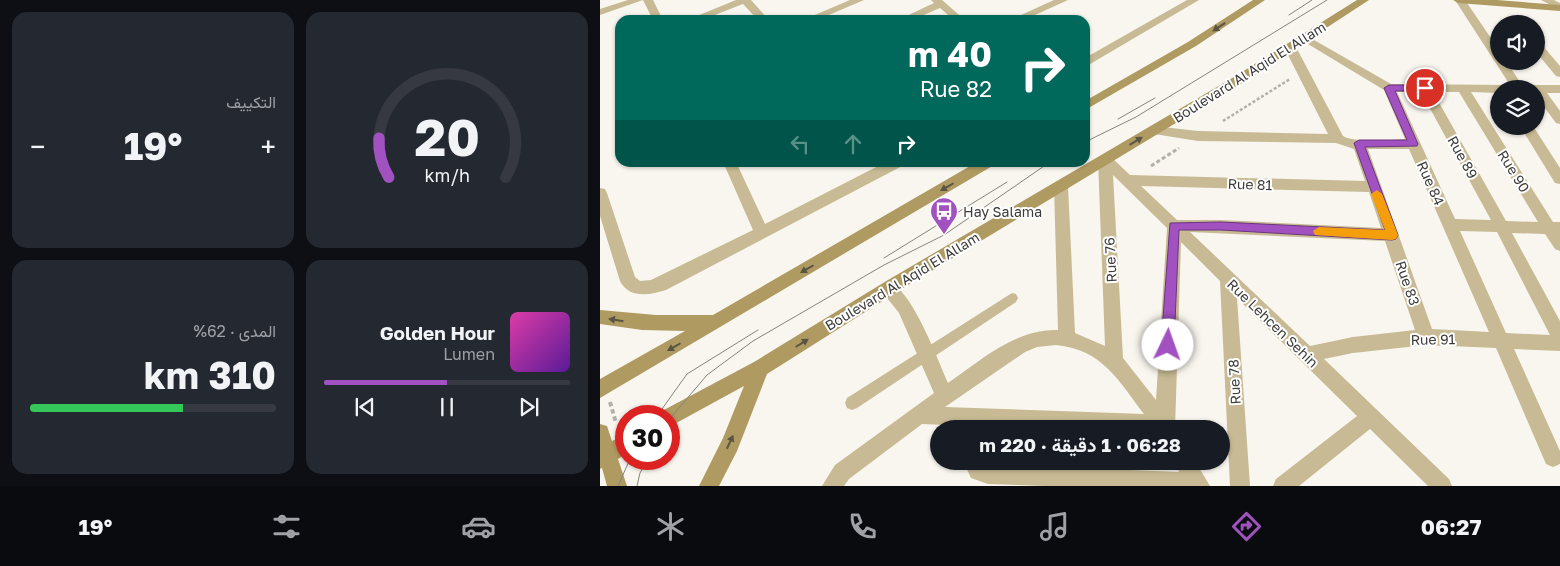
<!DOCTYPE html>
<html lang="ar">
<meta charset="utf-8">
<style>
:root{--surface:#171b24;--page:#242831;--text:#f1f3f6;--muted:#9ea1a6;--line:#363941;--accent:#a251c1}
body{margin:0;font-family:"Golos Text",Vazirmatn,sans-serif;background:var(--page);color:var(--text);direction:rtl;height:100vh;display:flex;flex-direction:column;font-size:19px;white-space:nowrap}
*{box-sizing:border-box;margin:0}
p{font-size:16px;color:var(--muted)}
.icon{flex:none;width:28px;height:28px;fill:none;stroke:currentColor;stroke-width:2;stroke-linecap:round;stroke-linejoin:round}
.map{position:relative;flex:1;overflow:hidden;direction:ltr}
.side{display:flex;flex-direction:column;gap:12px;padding:12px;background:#0d0f14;width:600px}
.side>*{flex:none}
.banner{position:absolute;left:15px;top:15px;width:475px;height:152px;border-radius:15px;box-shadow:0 1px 4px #0004;direction:rtl;background:#00695c;color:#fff;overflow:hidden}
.buttons{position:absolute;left:890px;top:15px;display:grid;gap:10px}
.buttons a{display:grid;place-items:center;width:55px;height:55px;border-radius:50%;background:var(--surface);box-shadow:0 1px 4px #0004;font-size:25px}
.speed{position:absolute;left:15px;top:405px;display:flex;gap:10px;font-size:25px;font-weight:700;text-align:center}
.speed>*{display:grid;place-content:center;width:65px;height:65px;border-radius:50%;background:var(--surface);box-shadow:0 1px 4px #0004;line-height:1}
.speed .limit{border:8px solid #d22;background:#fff;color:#111}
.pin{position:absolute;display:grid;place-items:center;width:42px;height:42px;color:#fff;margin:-21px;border:2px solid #fff;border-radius:50%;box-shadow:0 1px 5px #0007}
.me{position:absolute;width:55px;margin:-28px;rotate:3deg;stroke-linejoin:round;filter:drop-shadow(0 0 4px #0008)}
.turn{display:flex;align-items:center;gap:18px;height:105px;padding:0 15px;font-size:22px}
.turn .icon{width:65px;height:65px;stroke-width:2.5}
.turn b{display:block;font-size:35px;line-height:42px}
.lanes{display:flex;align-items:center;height:48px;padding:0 15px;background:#0003;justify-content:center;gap:25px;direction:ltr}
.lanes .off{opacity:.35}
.big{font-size:38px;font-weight:700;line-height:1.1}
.side .widget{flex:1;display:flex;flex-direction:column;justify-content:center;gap:8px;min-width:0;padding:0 18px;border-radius:15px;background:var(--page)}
.side .dial{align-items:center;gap:0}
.dial svg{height:130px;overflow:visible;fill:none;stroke:var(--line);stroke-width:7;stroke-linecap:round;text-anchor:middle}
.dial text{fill:var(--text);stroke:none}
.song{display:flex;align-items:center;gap:15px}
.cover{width:60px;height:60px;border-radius:8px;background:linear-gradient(135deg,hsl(320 70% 55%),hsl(270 70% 35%))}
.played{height:5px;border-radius:2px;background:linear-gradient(90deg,var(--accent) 50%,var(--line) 50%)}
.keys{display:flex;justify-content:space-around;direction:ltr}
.heat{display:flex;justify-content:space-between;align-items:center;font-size:28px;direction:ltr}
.charge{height:8px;border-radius:4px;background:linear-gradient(90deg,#34c759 62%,var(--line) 0)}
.side .tiles{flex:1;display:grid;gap:12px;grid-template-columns:repeat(2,1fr)}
.trip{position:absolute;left:330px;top:420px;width:300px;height:50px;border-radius:25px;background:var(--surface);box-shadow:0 1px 4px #0004;font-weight:700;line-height:50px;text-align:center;direction:rtl}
.dock{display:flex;height:80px;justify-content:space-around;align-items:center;background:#090b0e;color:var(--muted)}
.dock .icon{width:35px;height:35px}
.dock .active{color:var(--accent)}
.dock b{font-size:22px;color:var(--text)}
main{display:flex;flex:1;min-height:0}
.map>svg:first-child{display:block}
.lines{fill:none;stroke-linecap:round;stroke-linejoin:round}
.path-far2{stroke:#b2b0ab;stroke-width:2.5;stroke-dasharray:3 2;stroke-linecap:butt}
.path-far1{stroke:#b2b0ab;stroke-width:3;stroke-dasharray:4 2.5;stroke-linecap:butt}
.path{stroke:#b2b0ab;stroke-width:4;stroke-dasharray:4.5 3;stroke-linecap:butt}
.lane{fill:#c7ba94;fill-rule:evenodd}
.street{fill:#c7ba94;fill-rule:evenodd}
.secondary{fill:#af9b61;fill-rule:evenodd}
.tram{stroke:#868480;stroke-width:1}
.oneway{fill:#5a5443}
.route{fill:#a251c1;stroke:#69357d}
.slow{fill:#f59e0b}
.labels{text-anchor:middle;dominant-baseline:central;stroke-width:4;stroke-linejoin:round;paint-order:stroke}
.street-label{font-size:14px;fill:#3d3c39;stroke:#fff}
.poi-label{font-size:14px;fill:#3d3c39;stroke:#fff;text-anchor:start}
</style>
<main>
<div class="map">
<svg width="960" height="486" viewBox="0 0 960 486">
<rect width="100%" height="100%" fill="#f9f6ef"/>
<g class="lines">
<!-- path-far2 -->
<path class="path-far2" d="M623,121L690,79"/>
<!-- path-far1 -->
<path class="path-far1" d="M551,166L579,148"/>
<!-- path -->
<path class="path" d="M10,402L16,423"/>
<!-- lane -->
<path class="lane" d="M412,293L416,294L418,298L416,302L257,408L252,410L247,408L245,403L247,398Z"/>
<!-- street -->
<g class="street">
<path d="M28,0H53L63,20H53L43,0L0,15V9Z"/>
<path d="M136,0H151L169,20H158L143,4L102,20H87Z"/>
<path d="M250,0H264L217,20H203Z"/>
<path d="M331,0H342L365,20H354L340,8L312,20H298L334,3Z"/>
<path d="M454,0H468L424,20H410Z"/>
<path d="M587,0H599L485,67V58Z"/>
<path d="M855,0H865L899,50V61H906L922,85H960V93H947L960,111V124L956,123L936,96V89H899V93L871,92L953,222H960V251L955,249L945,234L912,233L960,321V351L914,349L960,451V464L953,467L946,464L896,348L826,345L753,353L724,359L849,479L852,486H828L770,429L699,486H673L676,479L757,416L637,298L650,486H630L620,281L581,242L575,429H441L322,424L249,479L244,486H222L235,465L334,393L299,313L280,289L282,284C286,283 290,282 293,284C315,298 337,358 348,383C380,361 417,328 458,330L454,186L456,182L461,181L466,182L468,186L475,333L505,346L498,159L500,156H510L530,175L765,181L754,149L736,143L598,141L554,134L549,133L548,130L549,127L554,126L598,131L728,134L684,47L690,44L696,47L743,136C754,143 791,140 805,139L784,90L698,38L699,36H707L791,84L910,85ZM797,92H821L891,220L855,219ZM833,92H859L938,222L906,221ZM768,149H809L889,332L832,329ZM513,175L567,228L556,400L523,358ZM541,186L769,192L781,228L621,220H577ZM860,231L897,232L950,335L906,333ZM590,232L785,241L815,330L753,337L710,346ZM456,345C503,350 518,380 544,414L345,407L425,352L437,347Z"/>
<path d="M941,0H954L960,3V10Z"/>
<path d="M936,45L943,46L960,66V77L956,76L936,52Z"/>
<path d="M920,126H933L960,168V184L955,183Z"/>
<path d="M123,162H136L165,224L286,162H305L304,165L66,290C50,295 29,299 20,281L0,216V188L5,189L7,193L35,277L40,281L51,280L153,230Z"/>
<path d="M363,461H383L388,464L579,472L574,461H595L610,486H445L388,484L371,478Z"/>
</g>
<!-- secondary -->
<g class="secondary">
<path d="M653,0H665L596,46L485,110V101L588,42Z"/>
<path d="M757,0H769L642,83L300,290L167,374L137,451L119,486H99L123,438L144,386L69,427V416H60L62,411L154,362L288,280L634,77Z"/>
<path d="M853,0H897L960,5V11L858,3Z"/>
<path d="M377,162H395L394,165L0,398V379L85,331L42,330L0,324V310L56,315H113Z"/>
<path d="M0,424L7,426L12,441L26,434V454L18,459L27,486H7L2,468L0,469Z"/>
</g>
<!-- tram -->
<g class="tram">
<path d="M689,15L712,0"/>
<path d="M518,119L555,98"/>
<path d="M485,142L536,117L727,0"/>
<path d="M284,258L407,182"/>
<path d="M57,416L87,374L158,330"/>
<path d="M69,423L73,415L107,375L153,341L284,265L344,235L450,162"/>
<path d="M18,486L30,459"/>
<path d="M37,486L40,473L48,459"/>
</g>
</g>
<!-- one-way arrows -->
<defs><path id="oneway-solid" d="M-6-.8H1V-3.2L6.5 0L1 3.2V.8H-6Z" transform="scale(1.25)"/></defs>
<g class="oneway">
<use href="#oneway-solid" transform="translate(619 27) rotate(147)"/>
<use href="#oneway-solid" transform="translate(536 141) rotate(-31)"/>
<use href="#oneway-solid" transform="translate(347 187) rotate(150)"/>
<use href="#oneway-solid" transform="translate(207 269) rotate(150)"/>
<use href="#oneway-solid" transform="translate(16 320) rotate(-171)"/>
<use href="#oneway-solid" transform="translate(202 343) rotate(-32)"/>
<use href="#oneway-solid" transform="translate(74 347) rotate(150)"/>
<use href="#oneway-solid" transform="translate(130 442) rotate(-65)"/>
</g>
<!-- route -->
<path class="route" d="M789,85H825L829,88L825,91H795L818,144L817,146L765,147L798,235L796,239L792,240L621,230H579L574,345L572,349L568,351L563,349L561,345L570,223L621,222L785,230L754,143L759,140H807L784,88Z"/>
<!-- slow -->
<path class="slow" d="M777,190L782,194L798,235L796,239L792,240L715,235L713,231L719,227L785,230L771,194Z"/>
<!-- icons -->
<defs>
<g id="bus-pin" transform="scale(1.4375)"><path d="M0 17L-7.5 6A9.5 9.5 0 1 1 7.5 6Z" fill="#a251c1" stroke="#fff"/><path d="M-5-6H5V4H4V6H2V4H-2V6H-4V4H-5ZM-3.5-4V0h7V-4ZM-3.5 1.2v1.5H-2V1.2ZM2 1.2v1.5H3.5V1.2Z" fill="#fff"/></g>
</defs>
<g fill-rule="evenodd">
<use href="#bus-pin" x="344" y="211"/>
</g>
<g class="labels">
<!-- street labels -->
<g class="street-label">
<text transform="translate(649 72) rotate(-32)">Boulevard Al Aqid El Allam</text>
<text transform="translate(863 157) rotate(61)">Rue 89</text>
<text transform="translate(914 171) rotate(58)">Rue 90</text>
<text transform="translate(831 183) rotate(66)">Rue 84</text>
<text transform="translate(650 184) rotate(2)">Rue 81</text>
<text transform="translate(510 260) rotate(-93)">Rue 76</text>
<text transform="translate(302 281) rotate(-31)">Boulevard Al Aqid El Allam</text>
<text transform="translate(808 283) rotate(71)">Rue 83</text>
<text transform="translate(673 323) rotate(44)">Rue Lehcen Sehin</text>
<text transform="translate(833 339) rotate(-1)">Rue 91</text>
<text transform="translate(634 382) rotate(-93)">Rue 78</text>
</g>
<!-- poi labels -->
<g class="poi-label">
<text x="363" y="211">Hay Salama</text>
</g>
</g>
</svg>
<div class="buttons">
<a><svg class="icon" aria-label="sound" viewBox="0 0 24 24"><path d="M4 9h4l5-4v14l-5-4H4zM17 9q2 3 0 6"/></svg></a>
<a><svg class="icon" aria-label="layers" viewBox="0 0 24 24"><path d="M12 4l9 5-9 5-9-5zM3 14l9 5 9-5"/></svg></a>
</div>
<div class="speed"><div class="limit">30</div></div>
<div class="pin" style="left:825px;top:88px;background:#d93025"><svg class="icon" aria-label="arrive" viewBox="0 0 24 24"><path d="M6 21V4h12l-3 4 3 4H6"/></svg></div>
<svg class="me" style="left:568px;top:345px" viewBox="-20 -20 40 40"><circle r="19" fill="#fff"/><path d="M0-13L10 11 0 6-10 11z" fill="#a251c1"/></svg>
<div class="trip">06:28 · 1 دقيقة · 220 m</div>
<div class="banner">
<div class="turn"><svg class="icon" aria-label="right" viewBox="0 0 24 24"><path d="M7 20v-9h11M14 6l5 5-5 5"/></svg><div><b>40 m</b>Rue 82</div></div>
<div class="lanes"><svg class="icon off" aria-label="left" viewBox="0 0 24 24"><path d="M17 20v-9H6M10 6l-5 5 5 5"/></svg><svg class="icon off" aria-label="ahead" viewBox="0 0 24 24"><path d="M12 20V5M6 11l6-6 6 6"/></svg><svg class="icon" aria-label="right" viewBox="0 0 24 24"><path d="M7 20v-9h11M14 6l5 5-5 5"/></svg></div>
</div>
</div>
<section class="side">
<div class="tiles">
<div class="widget dial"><svg viewBox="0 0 100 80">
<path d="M14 69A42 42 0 1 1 86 69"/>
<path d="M14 69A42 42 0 0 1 8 45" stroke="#a251c1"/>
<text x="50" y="56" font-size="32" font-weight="700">20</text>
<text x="50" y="72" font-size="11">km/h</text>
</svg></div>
<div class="widget"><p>التكييف</p>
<div class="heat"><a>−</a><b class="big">19°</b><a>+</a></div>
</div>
<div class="widget">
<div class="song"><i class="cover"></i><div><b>Golden Hour</b><p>Lumen</p></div></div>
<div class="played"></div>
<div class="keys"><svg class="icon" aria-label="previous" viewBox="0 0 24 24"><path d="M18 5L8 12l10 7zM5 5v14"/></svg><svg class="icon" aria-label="pause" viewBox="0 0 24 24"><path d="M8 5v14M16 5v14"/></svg><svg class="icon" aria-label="next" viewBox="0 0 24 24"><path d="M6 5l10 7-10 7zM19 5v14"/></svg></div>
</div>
<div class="widget"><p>المدى · 62%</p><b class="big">310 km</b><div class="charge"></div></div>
</div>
</section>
</main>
<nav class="dock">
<b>06:27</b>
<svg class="icon active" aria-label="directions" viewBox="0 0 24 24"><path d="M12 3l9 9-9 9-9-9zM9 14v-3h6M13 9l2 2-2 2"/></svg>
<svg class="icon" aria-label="music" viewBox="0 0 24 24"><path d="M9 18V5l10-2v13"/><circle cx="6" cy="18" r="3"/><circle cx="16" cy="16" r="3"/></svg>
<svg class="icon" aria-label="phone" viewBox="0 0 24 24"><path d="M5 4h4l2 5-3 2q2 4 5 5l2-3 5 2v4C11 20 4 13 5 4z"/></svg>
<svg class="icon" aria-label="climate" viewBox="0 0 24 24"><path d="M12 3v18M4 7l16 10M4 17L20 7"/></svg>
<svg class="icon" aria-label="car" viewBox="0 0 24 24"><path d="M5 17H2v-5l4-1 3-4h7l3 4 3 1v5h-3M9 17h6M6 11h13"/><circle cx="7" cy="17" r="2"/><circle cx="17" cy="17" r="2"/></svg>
<svg class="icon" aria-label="filters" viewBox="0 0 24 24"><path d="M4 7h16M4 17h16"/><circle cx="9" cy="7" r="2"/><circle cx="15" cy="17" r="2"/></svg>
<b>19°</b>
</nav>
